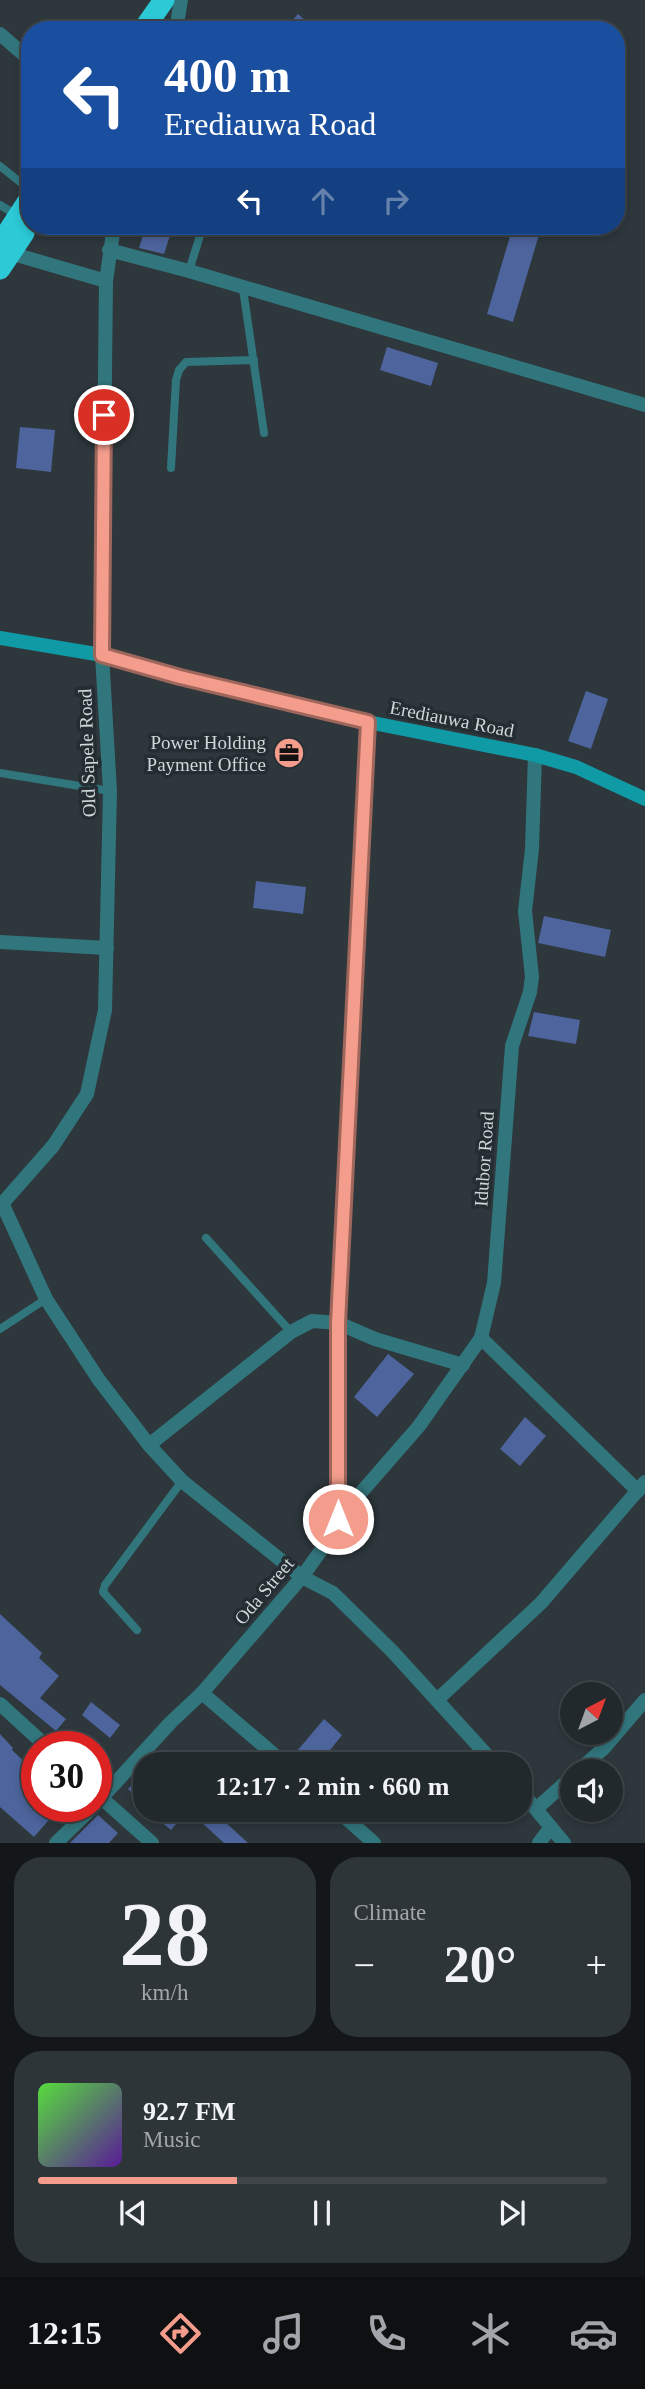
<!DOCTYPE html>
<meta charset="utf-8">
<style>
:root{--surface:#22292d;--page:#2e3539;--text:#f1f3f6;--muted:#a2a6aa;--line:#3f4549;--accent:#f49d8d}
body{margin:0;font-family:Georgia,serif;background:var(--page);color:var(--text);height:100vh;display:flex;flex-direction:column;font-size:26px;white-space:nowrap}
*{box-sizing:border-box;margin:0}
p{font-size:23px;color:var(--muted)}
.icon{flex:none;width:38px;height:38px;fill:none;stroke:currentColor;stroke-width:2;stroke-linecap:round;stroke-linejoin:round}
.map{position:relative;height:1843px;overflow:hidden}
.side{display:flex;flex-direction:column;gap:14px;padding:14px;background:#131719;flex:1}
.side>*{flex:none}
.top-card{position:absolute;left:21px;top:21px;width:604px;height:214px;border-radius:28px;box-shadow:0 4px 10px #0003,0 0 0 2px var(--line);background:#1a4fa0;color:#fff;overflow:hidden}
.needle{width:46px;rotate:41deg}
.controls{position:absolute;left:560px;top:1682px;display:grid;gap:14px}
.controls a{display:grid;place-items:center;width:63px;height:63px;border-radius:50%;background:var(--surface);box-shadow:0 4px 10px #0003,0 0 0 2px var(--line);font-size:35px}
.speed{position:absolute;left:21px;top:1731px;display:flex;gap:14px;font-size:35px;font-weight:700;text-align:center}
.speed>*{display:grid;place-content:center;width:91px;height:91px;border-radius:50%;background:var(--surface);box-shadow:0 4px 10px #0003,0 0 0 2px var(--line);line-height:1}
.speed .limit{border:10px solid #d22;background:#fff;color:#111}
.pin{position:absolute;display:grid;place-items:center;width:60px;height:60px;color:#fff;margin:-30px;border:4px solid #fff;border-radius:50%;box-shadow:0 2px 7px #0007}
.me{position:absolute;width:77px;margin:-38px;rotate:0deg;stroke-linejoin:round;filter:drop-shadow(0 0 5px #0008)}
.turn{display:flex;align-items:center;gap:24px;height:147px;padding:0 28px;font-size:32px}
.turn .icon{width:91px;height:91px;stroke-width:2.5}
.turn b{display:block;font-size:49px;line-height:60px}
.lanes{display:flex;align-items:center;height:66px;padding:0 28px;background:#0003;justify-content:center;gap:35px;direction:ltr}
.lanes .off{opacity:.35}
.big{font-size:52px;font-weight:800;line-height:1.1}
.side .card{flex:1;display:flex;flex-direction:column;justify-content:center;gap:10px;min-width:0;padding:0 24px;border-radius:28px;background:var(--page)}
.side .dial{align-items:center;gap:0}
.dial b{font-size:91px;line-height:1}
.song{display:flex;align-items:center;gap:21px}
.cover{width:84px;height:84px;border-radius:10px;background:linear-gradient(135deg,hsl(110 70% 55%),hsl(270 70% 35%))}
.played{height:7px;border-radius:4px;background:linear-gradient(90deg,var(--accent) 35%,var(--line) 35%)}
.keys{display:flex;justify-content:space-around;direction:ltr}
.heat{display:flex;justify-content:space-between;align-items:center;font-size:38px;direction:ltr}
.side .tiles{flex:1;display:grid;gap:14px;grid-template-columns:1fr 1fr}
.card:last-child{grid-column:span 2}
.trip{position:absolute;left:133px;top:1752px;width:399px;height:70px;border-radius:28px;background:var(--surface);box-shadow:0 4px 10px #0003,0 0 0 2px var(--line);font-weight:800;line-height:70px;text-align:center}
.dock{display:flex;height:112px;justify-content:space-around;align-items:center;background:#0e1012;color:var(--muted)}
.dock .icon{width:49px;height:49px}
.dock .on{color:var(--accent)}
.dock b{font-size:32px;color:var(--text)}
.map>svg:first-child{display:block}
.building{fill:#4d649c}
.lines{fill:none;stroke-linecap:round;stroke-linejoin:round}
.lane{stroke:#32767d;stroke-width:8}
.street{stroke:#32767d;stroke-width:14}
.secondary{stroke:#109aa5;stroke-width:14}
.highway{stroke:#2cc9d7;stroke-width:21}
.route-casing{stroke:#9f665c;stroke-width:18}
.route{stroke:#f49d8d;stroke-width:12}
.labels{text-anchor:middle;dominant-baseline:central;stroke-width:7;stroke-linejoin:round;paint-order:stroke}
.street-label{font-size:19px;fill:#d0d6d9;stroke:#242d32}
.poi-label{font-size:19px;fill:#d0d6d9;stroke:#242d32;text-anchor:end}
</style>
<div class="map">
<svg width="645" height="1843" viewBox="0 0 645 1843">
<rect width="100%" height="100%" fill="#2d373c"/>
<!-- building -->
<g class="building">
<path d="M298,14L316,30H284Z"/>
<path d="M146,226H173L164,254L139,248Z"/>
<path d="M513,226L541,228L513,322L487,314Z"/>
<path d="M387,347L438,363L431,386L380,370Z"/>
<path d="M20,427L55,430L51,472L16,468Z"/>
<path d="M586,691L608,699L591,749L568,741Z"/>
<path d="M256,881L306,887L303,914L253,908Z"/>
<path d="M544,916L611,930L605,957L538,943Z"/>
<path d="M534,1012L580,1020L576,1044L528,1036Z"/>
<path d="M388,1354L414,1374L377,1417L354,1397Z"/>
<path d="M525,1417L546,1436L520,1466L500,1449Z"/>
<path d="M0,1614L42,1653L39,1658L59,1676L40,1698L66,1719L56,1731L0,1685Z"/>
<path d="M91,1702L120,1725L110,1738L82,1715Z"/>
<path d="M324,1719L342,1735L319,1764H294L292,1757Z"/>
<path d="M0,1734L13,1748L12,1750L37,1774V1806H61L34,1837L0,1807Z"/>
<path d="M145,1771V1805L128,1789Z"/>
<path d="M157,1810H212L248,1843H224L188,1810L171,1830L153,1815Z"/>
<path d="M98,1815L118,1833L109,1843H70Z"/>
</g>
<g class="lines">
<!-- lane -->
<g class="lane">
<path d="M0,166L30,190"/>
<path d="M0,205L18,216"/>
<path d="M189,271L203,226"/>
<path d="M243,289L264,433"/>
<path d="M171,468L176,380L179,370L186,362L254,360"/>
<path d="M0,773L110,791"/>
<path d="M206,1238L291,1332"/>
<path d="M0,1329L46,1299"/>
<path d="M137,1630L103,1592L105,1585L182,1481"/>
</g>
<!-- street -->
<g class="street">
<path d="M176,30L181,0"/>
<path d="M0,34L30,60"/>
<path d="M109,250L189,271L645,405"/>
<path d="M10,253L106,281"/>
<path d="M0,942L107,948"/>
<path d="M2,1203L46,1299L99,1380L149,1445L182,1481L302,1577L333,1593L392,1651L495,1764"/>
<path d="M0,1206L53,1146L87,1094L105,1010L110,791L102,655L106,281L114,226"/>
<path d="M481,1338L638,1491"/>
<path d="M149,1445L291,1332L312,1321L338,1323L375,1339L463,1365"/>
<path d="M338,1519L419,1426L481,1338L494,1283L512,1046L530,992L532,977L525,911L532,849L535,755"/>
<path d="M202,1693L285,1764"/>
<path d="M437,1700L541,1603L645,1482"/>
<path d="M0,1704L46,1746"/>
<path d="M578,1771L604,1748L645,1700"/>
<path d="M520,1790L564,1843"/>
<path d="M97,1794L152,1843"/>
<path d="M96,1804L171,1722L202,1693L302,1577L324,1546L338,1519V1323L368,722"/>
<path d="M537,1808L572,1777"/>
<path d="M337,1810L374,1843"/>
<path d="M56,1843L94,1806"/>
<path d="M539,1843L551,1827"/>
</g>
<!-- secondary -->
<path class="secondary" d="M0,638L102,655L180,677L368,722L535,755L576,767L645,799"/>
<!-- highway -->
<g class="highway">
<path d="M143,30L164,0"/>
<path d="M0,244L30,198"/>
<path d="M0,269L24,233"/>
</g>
</g>
<g class="lines">
<!-- route casing -->
<g class="route-casing">
<path id="route" d="M104,415L102,655L180,677L368,722L338,1323V1519"/>
</g>
<!-- route -->
<use href="#route" class="route"/>
</g>
<!-- icons -->
<defs>
<g id="office-disc" transform="scale(1.575)"><circle r="9.5" fill="#f49d8d" stroke="#242d32"/><path d="M-6-3h4V-5.5h4V-3h4V5H-6ZM-1-4.5V-3h2v-1.5ZM-6 0V1H6V0Z" fill="#111"/></g>
</defs>
<g fill-rule="evenodd">
<use href="#office-disc" x="289" y="753"/>
</g>
<g class="labels">
<!-- street labels -->
<g class="street-label">
<text transform="translate(452 719) rotate(11)">Erediauwa Road</text>
<text transform="translate(87 753) rotate(-92)">Old Sapele Road</text>
<text transform="translate(484 1159) rotate(-86)">Idubor Road</text>
<text transform="translate(264 1591) rotate(-50)">Oda Street</text>
</g>
<!-- poi labels -->
<g class="poi-label">
<text x="266" y="742">Power Holding<tspan x="266" dy="22">Payment Office</tspan></text>
</g>
</g>
</svg>
<div class="controls">
<a><svg class="needle" viewBox="-14 -14 28 28"><path d="M0-13l5 13h-10z" fill="#e53935"/><path d="M0 13l5-13h-10z" fill="#a2a6aa"/></svg></a>
<a><svg class="icon" aria-label="sound" viewBox="0 0 24 24"><path d="M4 9h4l5-4v14l-5-4H4zM17 9q2 3 0 6"/></svg></a>
</div>
<div class="speed"><div class="limit">30</div></div>
<div class="pin" style="left:104px;top:415px;background:#d93025"><svg class="icon" aria-label="arrive" viewBox="0 0 24 24"><path d="M6 21V4h12l-3 4 3 4H6"/></svg></div>
<svg class="me" style="left:338px;top:1519px" viewBox="-20 -20 40 40"><circle r="17" fill="#f49d8d" stroke="#fff" stroke-width="3"/><path d="M0-11L8 9 0 5-8 9z" fill="#fff"/></svg>
<div class="trip">12:17 · 2 min · 660 m</div>
<div class="top-card">
<div class="turn"><svg class="icon" aria-label="left" viewBox="0 0 24 24"><path d="M17 20v-9H6M10 6l-5 5 5 5"/></svg><div><b>400 m</b>Erediauwa Road</div></div>
<div class="lanes"><svg class="icon" aria-label="left" viewBox="0 0 24 24"><path d="M17 20v-9H6M10 6l-5 5 5 5"/></svg><svg class="icon off" aria-label="ahead" viewBox="0 0 24 24"><path d="M12 20V5M6 11l6-6 6 6"/></svg><svg class="icon off" aria-label="right" viewBox="0 0 24 24"><path d="M7 20v-9h11M14 6l5 5-5 5"/></svg></div>
</div>
</div>
<section class="side">
<div class="tiles">
<div class="card dial"><b>28</b><p>km/h</p></div>
<div class="card"><p>Climate</p>
<div class="heat"><a>−</a><b class="big">20°</b><a>+</a></div>
</div>
<div class="card">
<div class="song"><i class="cover"></i><div><b>92.7 FM</b><p>Music</p></div></div>
<div class="played"></div>
<div class="keys"><svg class="icon" aria-label="previous" viewBox="0 0 24 24"><path d="M18 5L8 12l10 7zM5 5v14"/></svg><svg class="icon" aria-label="pause" viewBox="0 0 24 24"><path d="M8 5v14M16 5v14"/></svg><svg class="icon" aria-label="next" viewBox="0 0 24 24"><path d="M6 5l10 7-10 7zM19 5v14"/></svg></div>
</div>
</div>
</section>
<nav class="dock">
<b>12:15</b>
<svg class="icon on" aria-label="directions" viewBox="0 0 24 24"><path d="M12 3l9 9-9 9-9-9zM9 14v-3h6M13 9l2 2-2 2"/></svg>
<svg class="icon" aria-label="music" viewBox="0 0 24 24"><path d="M9 18V5l10-2v13"/><circle cx="6" cy="18" r="3"/><circle cx="16" cy="16" r="3"/></svg>
<svg class="icon" aria-label="phone" viewBox="0 0 24 24"><path d="M5 4h4l2 5-3 2q2 4 5 5l2-3 5 2v4C11 20 4 13 5 4z"/></svg>
<svg class="icon" aria-label="climate" viewBox="0 0 24 24"><path d="M12 3v18M4 7l16 10M4 17L20 7"/></svg>
<svg class="icon" aria-label="car" viewBox="0 0 24 24"><path d="M5 17H2v-5l4-1 3-4h7l3 4 3 1v5h-3M9 17h6M6 11h13"/><circle cx="7" cy="17" r="2"/><circle cx="17" cy="17" r="2"/></svg>
</nav>
